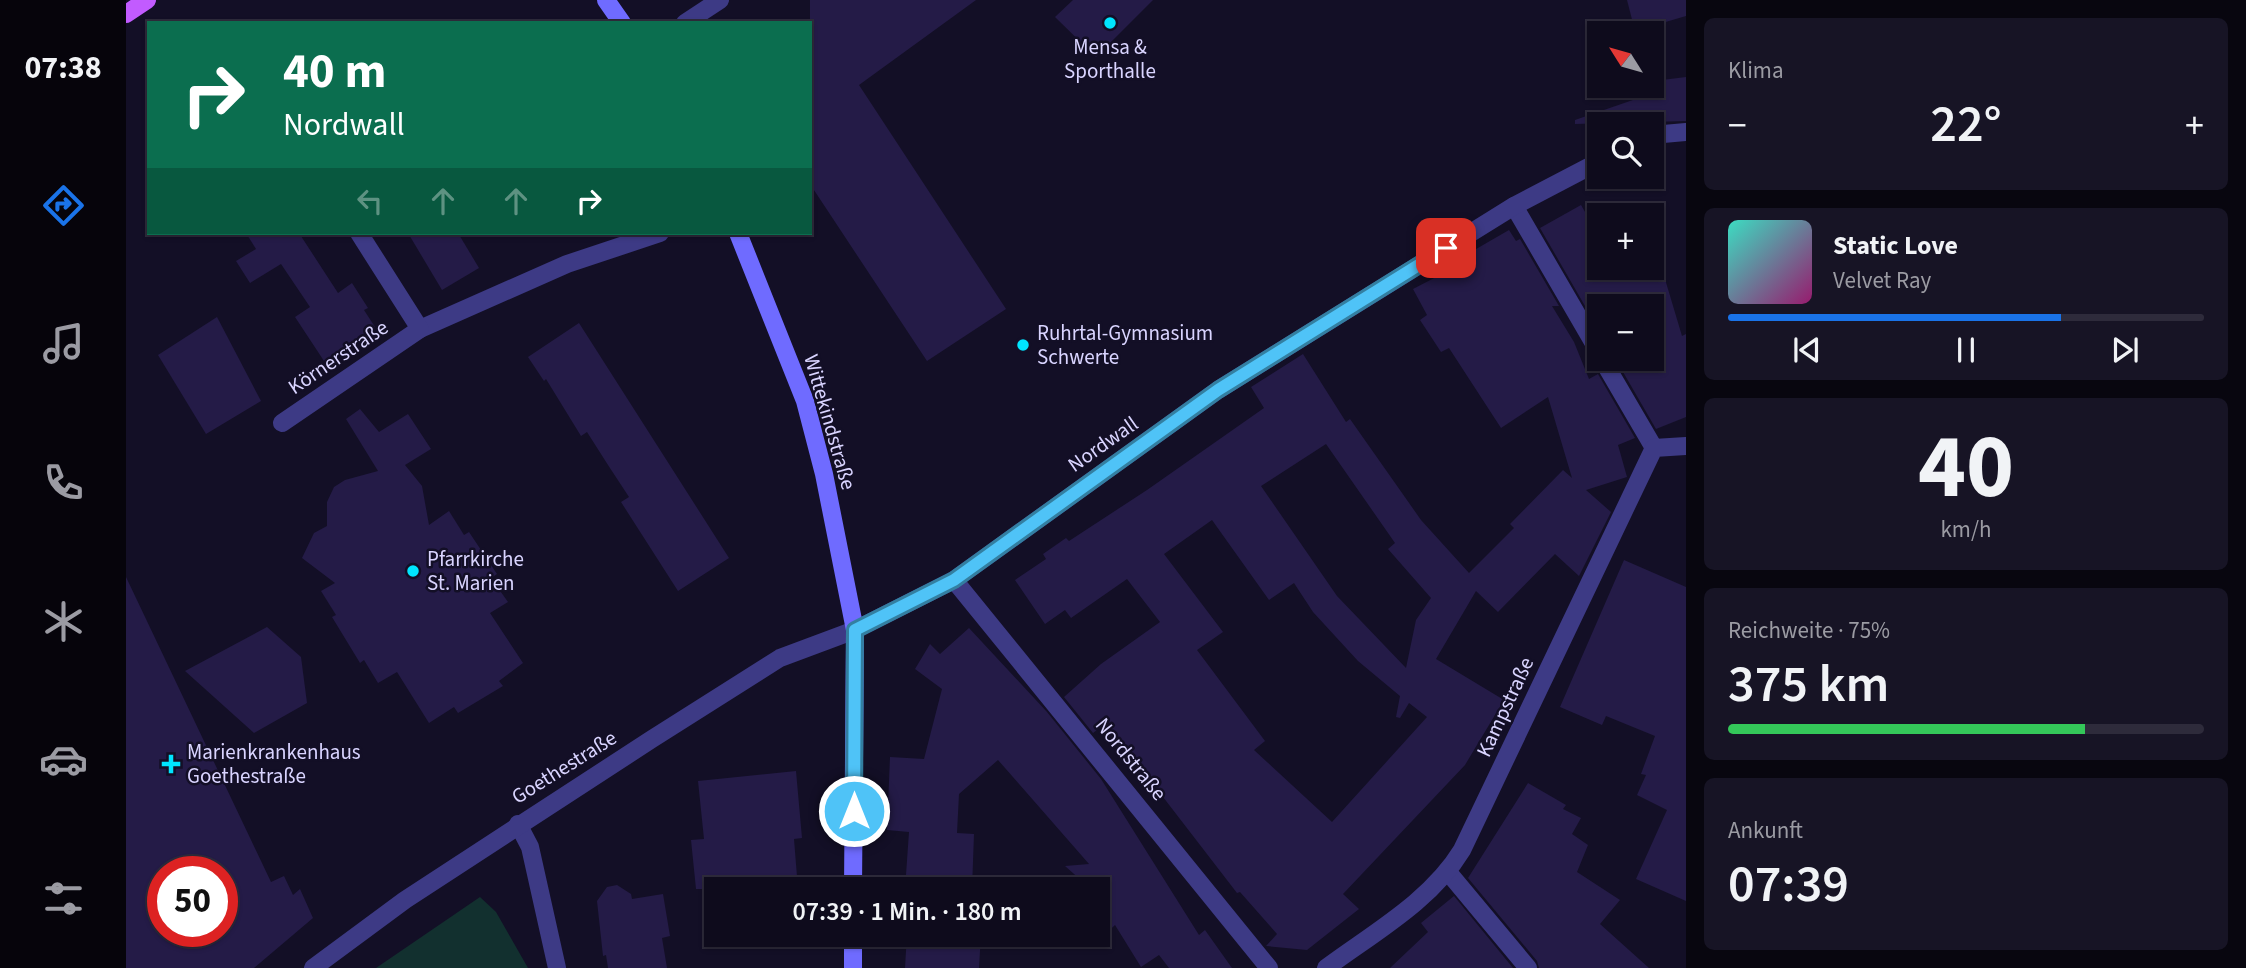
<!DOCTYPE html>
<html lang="de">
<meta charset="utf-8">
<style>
:root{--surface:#0e0b1c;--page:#171425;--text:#f1f3f6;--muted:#9b9ba3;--line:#2e2b3b;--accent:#1a73e8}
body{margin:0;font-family:"Source Sans 3",sans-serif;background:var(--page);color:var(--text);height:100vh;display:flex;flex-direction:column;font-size:26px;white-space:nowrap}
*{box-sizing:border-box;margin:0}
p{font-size:23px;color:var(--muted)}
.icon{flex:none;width:38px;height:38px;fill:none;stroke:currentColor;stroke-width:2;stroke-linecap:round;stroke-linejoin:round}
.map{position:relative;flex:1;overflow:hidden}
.details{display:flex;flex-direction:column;gap:18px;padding:18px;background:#08060f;width:560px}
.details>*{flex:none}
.banner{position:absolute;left:21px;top:21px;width:665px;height:214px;border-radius:0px;box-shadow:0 2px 5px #0004,0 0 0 2px var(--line);background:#0b6e4f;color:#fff;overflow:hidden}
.needle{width:46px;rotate:307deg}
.tools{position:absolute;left:1461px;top:21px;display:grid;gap:14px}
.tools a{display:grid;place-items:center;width:77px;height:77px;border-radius:0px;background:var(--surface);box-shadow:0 2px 5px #0004,0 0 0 2px var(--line);font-size:35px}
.speed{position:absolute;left:21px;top:856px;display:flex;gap:14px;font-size:35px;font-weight:700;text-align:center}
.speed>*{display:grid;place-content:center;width:91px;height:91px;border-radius:50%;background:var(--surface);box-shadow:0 2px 5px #0004,0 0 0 2px var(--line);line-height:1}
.speed .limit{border:10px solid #d22;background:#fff;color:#111}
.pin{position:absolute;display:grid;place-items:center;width:60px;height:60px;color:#fff;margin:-30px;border-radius:14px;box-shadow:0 4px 10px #0006}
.me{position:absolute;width:77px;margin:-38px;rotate:0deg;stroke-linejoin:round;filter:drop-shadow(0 0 5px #0008)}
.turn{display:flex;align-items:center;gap:24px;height:147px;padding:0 21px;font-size:32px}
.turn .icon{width:91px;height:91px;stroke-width:2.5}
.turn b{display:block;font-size:49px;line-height:60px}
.lanes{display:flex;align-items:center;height:66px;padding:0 21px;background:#0003;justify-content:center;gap:35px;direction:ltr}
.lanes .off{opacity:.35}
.big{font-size:52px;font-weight:600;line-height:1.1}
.details .widget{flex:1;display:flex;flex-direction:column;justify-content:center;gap:10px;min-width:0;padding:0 24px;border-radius:10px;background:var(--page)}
.details .dial{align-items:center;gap:0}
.dial b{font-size:91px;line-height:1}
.song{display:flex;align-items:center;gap:21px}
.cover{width:84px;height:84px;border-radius:10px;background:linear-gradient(135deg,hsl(170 70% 55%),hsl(320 70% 35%))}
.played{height:7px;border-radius:4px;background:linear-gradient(90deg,var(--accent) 70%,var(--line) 70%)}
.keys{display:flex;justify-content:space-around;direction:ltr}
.heat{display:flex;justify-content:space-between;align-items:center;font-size:38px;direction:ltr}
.charge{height:10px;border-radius:5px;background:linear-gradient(90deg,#34c759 75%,var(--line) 0)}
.trip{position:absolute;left:578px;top:877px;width:406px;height:70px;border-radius:0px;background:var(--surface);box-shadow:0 2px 5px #0004,0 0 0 2px var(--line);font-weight:600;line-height:70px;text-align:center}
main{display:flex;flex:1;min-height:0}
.dock{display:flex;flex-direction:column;width:126px;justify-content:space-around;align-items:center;background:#06040b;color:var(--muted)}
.dock .icon{width:49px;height:49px}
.dock .active{color:var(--accent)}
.dock b{font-size:32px;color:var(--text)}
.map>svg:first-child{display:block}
.green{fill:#12302f}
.building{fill:#241b47;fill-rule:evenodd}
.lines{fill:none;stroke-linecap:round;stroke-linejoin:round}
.street{stroke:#3d3a85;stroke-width:18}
.secondary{stroke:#6f6bff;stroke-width:18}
.primary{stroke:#c25bff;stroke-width:18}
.route-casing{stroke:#337fa1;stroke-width:18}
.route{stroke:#4fc3f7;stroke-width:12}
.poi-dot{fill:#00e5ff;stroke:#130f26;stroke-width:2.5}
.labels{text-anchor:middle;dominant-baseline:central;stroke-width:5;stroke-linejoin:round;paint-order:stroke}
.poi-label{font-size:21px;fill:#d9d4ff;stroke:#130f26;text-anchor:start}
.street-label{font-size:21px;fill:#d9d4ff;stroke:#130f26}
</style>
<main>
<nav class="dock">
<b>07:38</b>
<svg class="icon active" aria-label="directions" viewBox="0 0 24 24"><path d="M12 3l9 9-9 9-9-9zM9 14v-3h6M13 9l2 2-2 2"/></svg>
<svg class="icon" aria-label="music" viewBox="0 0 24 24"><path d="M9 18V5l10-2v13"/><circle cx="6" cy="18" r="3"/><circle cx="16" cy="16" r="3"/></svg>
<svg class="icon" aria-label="phone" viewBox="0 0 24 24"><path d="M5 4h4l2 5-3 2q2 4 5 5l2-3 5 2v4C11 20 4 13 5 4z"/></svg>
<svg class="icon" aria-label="climate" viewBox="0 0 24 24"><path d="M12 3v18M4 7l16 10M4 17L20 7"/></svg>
<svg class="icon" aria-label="car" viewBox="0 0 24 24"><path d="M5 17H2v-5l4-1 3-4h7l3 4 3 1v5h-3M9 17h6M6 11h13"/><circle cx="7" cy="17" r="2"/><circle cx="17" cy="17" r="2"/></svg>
<svg class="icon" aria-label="filters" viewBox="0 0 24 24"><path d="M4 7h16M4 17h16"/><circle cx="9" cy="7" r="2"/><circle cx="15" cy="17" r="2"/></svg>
</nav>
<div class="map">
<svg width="1560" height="968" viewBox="0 0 1560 968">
<rect width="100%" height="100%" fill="#130f26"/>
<!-- green -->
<path class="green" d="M354,897L370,912L402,968H250Z"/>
<!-- building -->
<g class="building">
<path d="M684,0H850L733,85L880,309L801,361L684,184Z"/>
<path d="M947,0H1027L970,57L929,17Z"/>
<path d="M1501,0H1560V16L1509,31Z"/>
<path d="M1560,77V121L1449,124V120L1530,92L1528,81Z"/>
<path d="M1455,205L1474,238V268H1502L1506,277L1526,269V260L1533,259L1556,336L1560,334V417L1530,429L1493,365L1506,359H1526V350L1532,347L1526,336V306H1459L1414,228Z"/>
<path d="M1383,230L1390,241L1394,239L1433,306H1426L1448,342L1463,379L1472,374L1509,438L1492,445L1501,477L1460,490L1485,512L1453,576L1429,554L1372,612L1350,591L1310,659L1378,700L1339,765L1217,894L1233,909L1181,950L1140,946L1151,934L1114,892L1111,893L980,723L967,733L938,697L975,664L1034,622L1001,579L945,618L939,610L919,624L889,580L920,559L917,554L940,538L943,541L1021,490L1138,408L1125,387L1177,354L1220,422L1224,419L1295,520L1343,573L1388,528L1384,524L1437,470L1446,478L1422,397L1375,428L1323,348L1315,352L1294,320L1301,315L1287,289L1341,261L1338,256ZM1200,444L1269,543L1262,549L1305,598L1290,620L1280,668L1211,596L1135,486ZM1086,520L1143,600L1168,583L1187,612L1232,661L1274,696L1270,717L1274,718L1283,703L1301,717L1206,822L1128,750L1139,741L1071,650L1097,632L1038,554Z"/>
<path d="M120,233H173L212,293L226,283L242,308L238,310L249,327L198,361L169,317L184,307L155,264L124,283L110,261L130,249Z"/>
<path d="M282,233H332L353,268L316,290Z"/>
<path d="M91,317L135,401L80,434L32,355Z"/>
<path d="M453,323L603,558L552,591L495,502L503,497L482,465L461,432L455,436L420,379L418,381L402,357Z"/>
<path d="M234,409L253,432L282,414L305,449L279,465L296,486L303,525L323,511L338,535L343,532L371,574L365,578L382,602L364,613L397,663L373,681L377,686L332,713L328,707L303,723L271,672L252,683L238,660L234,663L206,617L210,615L195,591L209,583L176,558L188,533L201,526V502L208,487L219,480L252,471L220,419Z"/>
<path d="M1498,560L1560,587V901L1510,879L1541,810L1511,795L1520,775L1515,774L1529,736L1480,716L1476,725L1434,707Z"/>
<path d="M0,577L145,882L158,876L167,895L174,889L187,918L128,968H0ZM37,872H96V931H37Z"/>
<path d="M141,627L175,657L181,703L128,733L59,671Z"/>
<path d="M843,628L921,712L975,779L1073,935L1079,930L1106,968H1043L1033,955L1015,967L989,925L971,942V889H965L939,866L963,864L872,760L833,794L831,833L848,834L846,889H779L783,832L761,830L764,757L798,759L816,689L789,669L804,644L814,654Z"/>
<path d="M670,771L676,838L668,839L672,889H570L565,840L578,839L572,781Z"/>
<path d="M1402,783L1440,805L1437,809L1455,818L1446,834L1462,845L1451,872L1494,900L1474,924L1523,968H1413L1411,961L1342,878Z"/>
<path d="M491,885L505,894L506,899L537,894L544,936L536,938L541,968H482L480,955L477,956L471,901L481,887Z"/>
<path d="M1328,896L1387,968H1264L1302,932L1295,923Z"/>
<path d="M781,934H855L853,968H779Z"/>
</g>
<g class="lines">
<!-- street -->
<g class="street">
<path d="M559,23L594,0"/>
<path d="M1526,135L1560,132"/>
<path d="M1388,206L1474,354"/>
<path d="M294,329L441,264L534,233"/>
<path d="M1476,359L1528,448"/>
<path d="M156,423L294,329L233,233"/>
<path d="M828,580L1143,968"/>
<path d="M392,824L404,847L431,968"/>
<path d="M1322,872L1402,968"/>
<path d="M187,968L279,900L526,739L654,658L729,630L828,580L1092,390L1388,206L1474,161"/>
<path d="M1200,968C1247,933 1305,901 1336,850L1528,448L1560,446"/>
</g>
<!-- secondary -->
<g class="secondary">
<path d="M480,0L496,23"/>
<path d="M612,233L679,401L698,474L729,630L727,889"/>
<path d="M727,968V934"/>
</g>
<!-- primary -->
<path class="primary" d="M0,14L21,0"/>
</g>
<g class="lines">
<!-- route casing -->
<g class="route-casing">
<path id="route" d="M728,811L729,630L828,580L1092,390L1320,248"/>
</g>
<!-- route -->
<use href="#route" class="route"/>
</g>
<!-- markers -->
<g class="poi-dot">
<circle cx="984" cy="23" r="7"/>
<circle cx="897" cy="345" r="7"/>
<circle cx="287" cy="571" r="7"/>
<path d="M41.5 753.5h7v7h7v7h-7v7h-7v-7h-7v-7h7z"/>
</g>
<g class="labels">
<!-- poi labels -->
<g class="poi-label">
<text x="984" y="47" text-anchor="middle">Mensa &amp;<tspan x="984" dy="24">Sporthalle</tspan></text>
<text x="911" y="333">Ruhrtal-Gymnasium<tspan x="911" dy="24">Schwerte</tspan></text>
<text x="301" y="559">Pfarrkirche<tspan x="301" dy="24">St. Marien</tspan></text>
<text x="61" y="752">Marienkrankenhaus<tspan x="61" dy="24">Goethestraße</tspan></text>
</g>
<!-- street labels -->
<g class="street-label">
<text transform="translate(212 357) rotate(-34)">Körnerstraße</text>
<text transform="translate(704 422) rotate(74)">Wittekindstraße</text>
<text transform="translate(977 444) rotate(-35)">Nordwall</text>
<text transform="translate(1379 707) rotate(-65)">Kampstraße</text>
<text transform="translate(1005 759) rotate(51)">Nordstraße</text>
<text transform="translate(438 767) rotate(-32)">Goethestraße</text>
</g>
</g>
</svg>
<div class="tools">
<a><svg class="needle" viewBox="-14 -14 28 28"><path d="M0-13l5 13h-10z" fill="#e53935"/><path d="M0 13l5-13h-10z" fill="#9b9ba3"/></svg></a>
<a><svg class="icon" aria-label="search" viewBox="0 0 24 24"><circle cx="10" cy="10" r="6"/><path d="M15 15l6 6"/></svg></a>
<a>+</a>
<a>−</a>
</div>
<div class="speed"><div class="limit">50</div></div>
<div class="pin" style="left:1320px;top:248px;background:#d93025"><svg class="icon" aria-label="arrive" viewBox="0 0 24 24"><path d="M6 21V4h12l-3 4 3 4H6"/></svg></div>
<svg class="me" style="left:728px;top:811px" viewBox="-20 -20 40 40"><circle r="17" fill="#4fc3f7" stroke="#fff" stroke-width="3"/><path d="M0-11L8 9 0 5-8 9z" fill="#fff"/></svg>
<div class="trip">07:39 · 1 Min. · 180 m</div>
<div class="banner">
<div class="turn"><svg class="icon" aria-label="right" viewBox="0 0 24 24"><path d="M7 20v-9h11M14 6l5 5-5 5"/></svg><div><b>40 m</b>Nordwall</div></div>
<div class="lanes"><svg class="icon off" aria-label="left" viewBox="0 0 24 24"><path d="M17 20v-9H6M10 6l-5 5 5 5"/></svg><svg class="icon off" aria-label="ahead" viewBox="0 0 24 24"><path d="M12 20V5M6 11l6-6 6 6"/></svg><svg class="icon off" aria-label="ahead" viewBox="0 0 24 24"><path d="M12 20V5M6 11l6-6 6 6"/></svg><svg class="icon" aria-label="right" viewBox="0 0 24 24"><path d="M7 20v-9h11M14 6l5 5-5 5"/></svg></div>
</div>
</div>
<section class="details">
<div class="widget"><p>Klima</p>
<div class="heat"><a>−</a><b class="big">22°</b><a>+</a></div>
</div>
<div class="widget">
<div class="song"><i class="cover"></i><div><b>Static Love</b><p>Velvet Ray</p></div></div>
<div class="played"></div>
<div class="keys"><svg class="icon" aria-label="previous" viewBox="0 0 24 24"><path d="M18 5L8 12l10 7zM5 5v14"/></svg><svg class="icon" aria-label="pause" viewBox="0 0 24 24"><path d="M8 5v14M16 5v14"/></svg><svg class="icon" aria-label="next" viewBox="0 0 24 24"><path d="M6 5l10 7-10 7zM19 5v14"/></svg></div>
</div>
<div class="widget dial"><b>40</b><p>km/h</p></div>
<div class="widget"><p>Reichweite · 75%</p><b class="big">375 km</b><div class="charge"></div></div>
<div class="widget"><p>Ankunft</p><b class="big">07:39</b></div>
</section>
</main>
